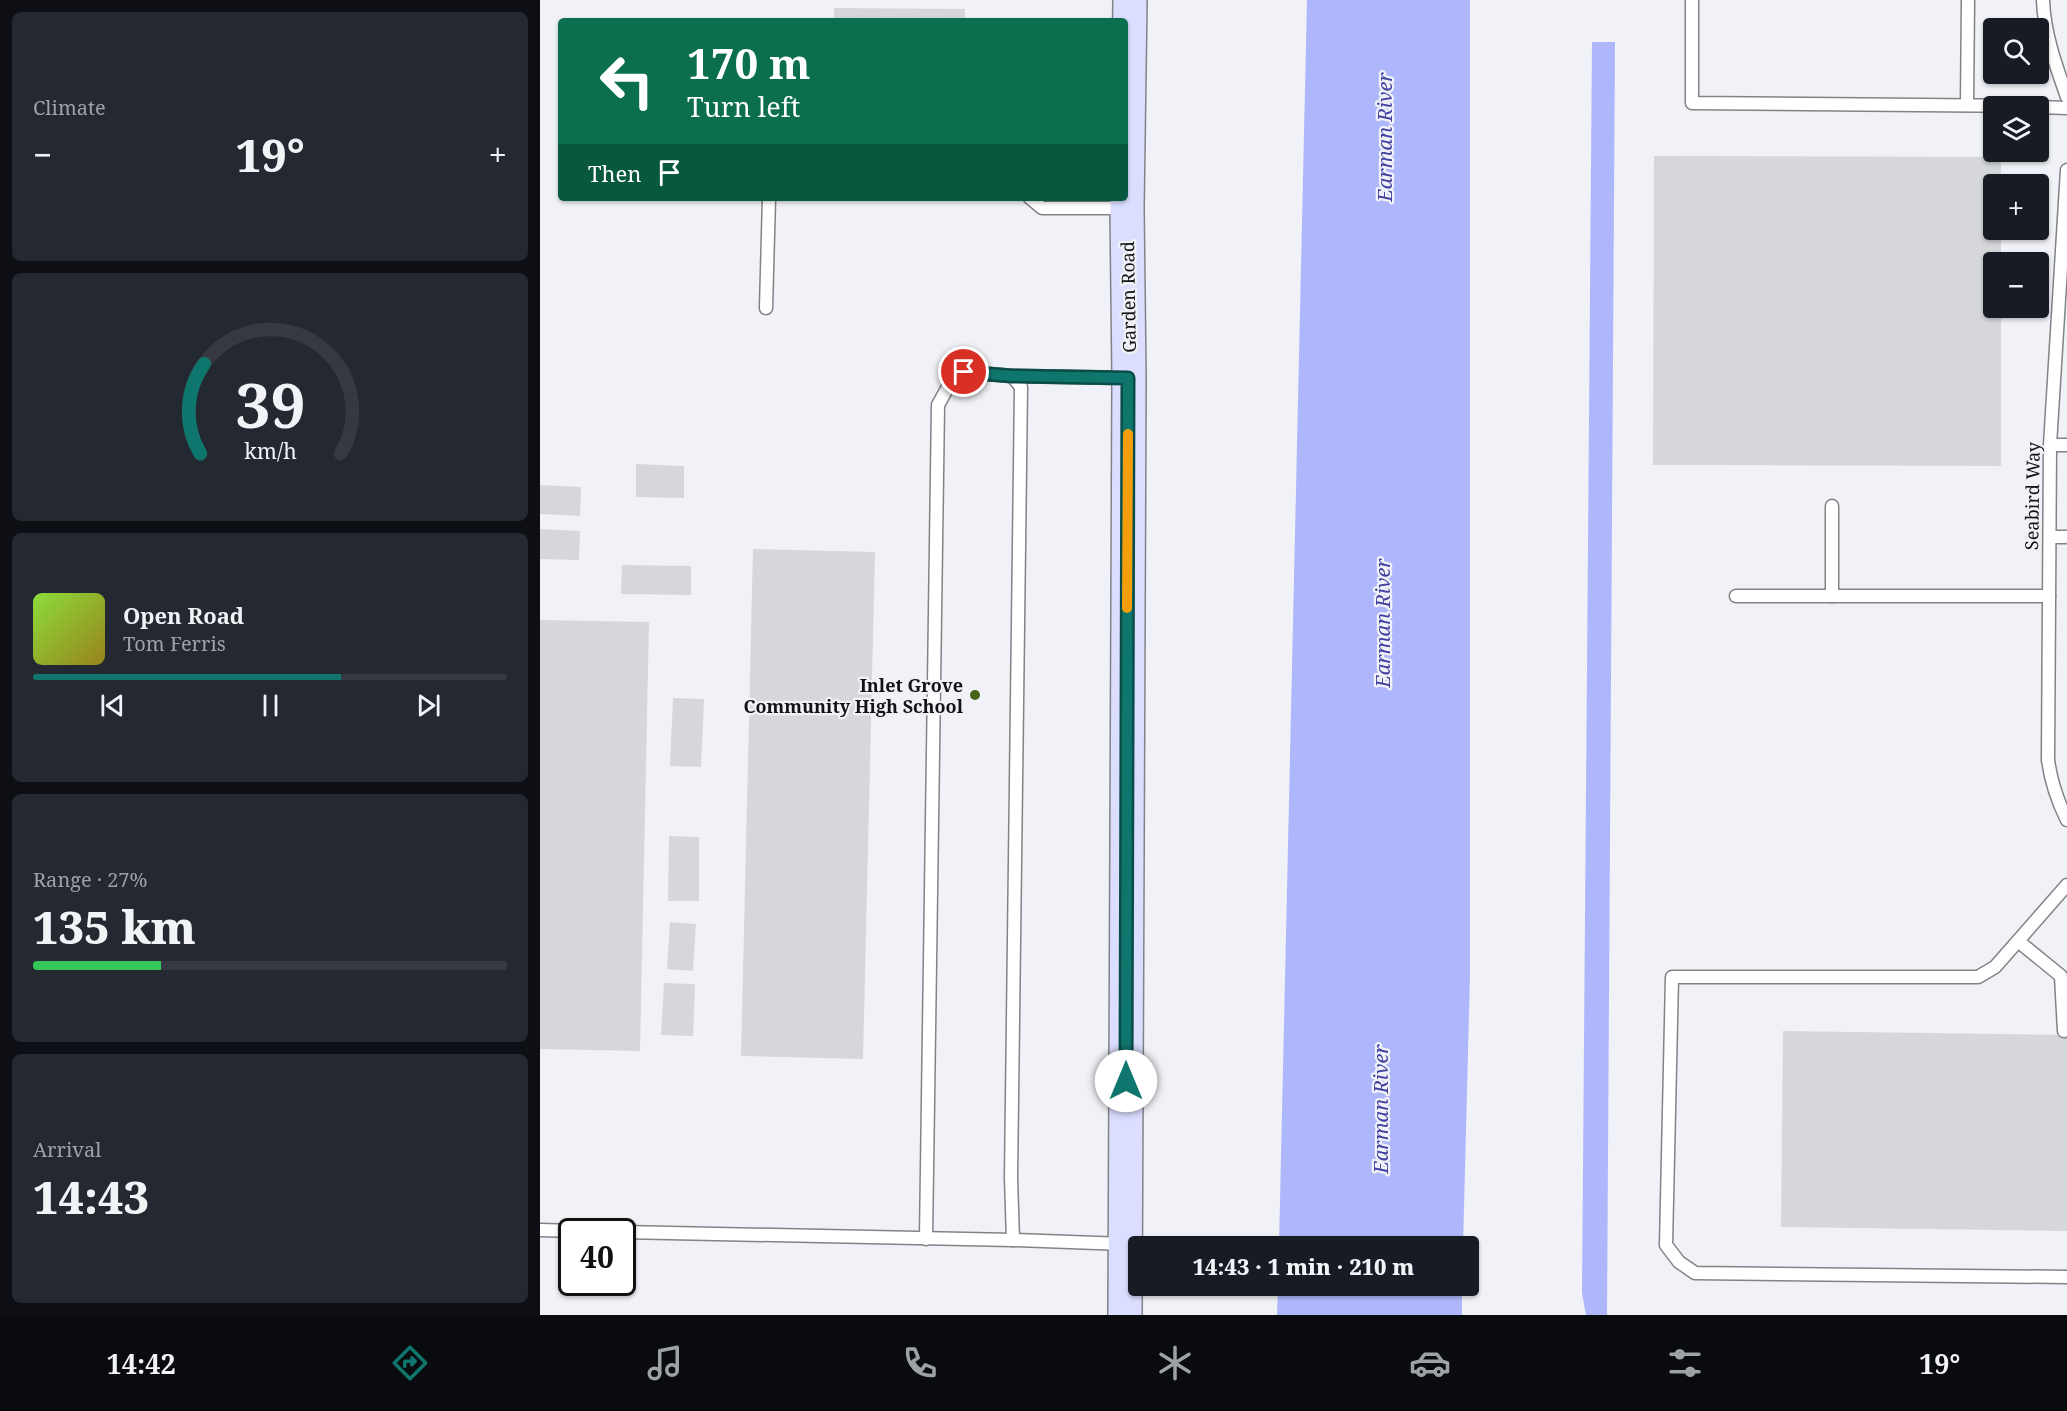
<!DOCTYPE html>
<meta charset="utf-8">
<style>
:root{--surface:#171b24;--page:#242831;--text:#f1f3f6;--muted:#9ea1a6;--line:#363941;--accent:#0f766e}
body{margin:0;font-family:"Noto Serif",serif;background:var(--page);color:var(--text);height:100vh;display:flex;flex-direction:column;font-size:22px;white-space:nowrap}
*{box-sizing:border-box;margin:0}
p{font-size:20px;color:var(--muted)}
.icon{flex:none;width:33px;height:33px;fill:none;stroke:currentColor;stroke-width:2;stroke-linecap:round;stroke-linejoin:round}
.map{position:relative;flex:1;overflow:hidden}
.panel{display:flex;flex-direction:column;gap:12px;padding:12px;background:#0d0f14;width:540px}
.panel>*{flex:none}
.guide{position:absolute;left:18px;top:18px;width:570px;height:183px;border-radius:6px;box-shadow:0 2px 4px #0004;background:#0b6e4f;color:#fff;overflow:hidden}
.controls{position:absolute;left:1443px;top:18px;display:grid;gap:12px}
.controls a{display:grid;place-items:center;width:66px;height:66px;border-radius:6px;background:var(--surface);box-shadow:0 2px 4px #0004;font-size:30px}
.speed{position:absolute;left:18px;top:1218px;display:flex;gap:12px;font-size:30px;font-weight:700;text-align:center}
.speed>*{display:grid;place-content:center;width:78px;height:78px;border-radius:50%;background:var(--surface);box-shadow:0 2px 4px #0004;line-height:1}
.speed .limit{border:3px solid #111;border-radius:9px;background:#fff;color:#111}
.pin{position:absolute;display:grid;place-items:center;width:51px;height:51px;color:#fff;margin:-26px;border:3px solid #fff;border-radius:50%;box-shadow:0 2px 6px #0007}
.me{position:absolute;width:66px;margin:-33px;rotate:0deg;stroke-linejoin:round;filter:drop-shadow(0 0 4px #0008)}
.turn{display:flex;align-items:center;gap:21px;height:126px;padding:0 30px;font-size:27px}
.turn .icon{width:78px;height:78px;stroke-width:2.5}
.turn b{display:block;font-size:42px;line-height:51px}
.then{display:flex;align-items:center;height:57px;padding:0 30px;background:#0003;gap:12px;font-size:22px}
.big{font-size:45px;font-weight:800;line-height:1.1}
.panel .card{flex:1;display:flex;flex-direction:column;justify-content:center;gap:9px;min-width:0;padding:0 21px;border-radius:9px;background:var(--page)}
.panel .dial{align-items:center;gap:0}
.dial svg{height:156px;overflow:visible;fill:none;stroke:var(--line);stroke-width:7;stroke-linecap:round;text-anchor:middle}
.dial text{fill:var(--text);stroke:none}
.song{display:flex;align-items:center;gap:18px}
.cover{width:72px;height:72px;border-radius:9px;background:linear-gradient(135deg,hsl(90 70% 55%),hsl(50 70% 35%))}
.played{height:6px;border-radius:3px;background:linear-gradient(90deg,var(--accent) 65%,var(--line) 65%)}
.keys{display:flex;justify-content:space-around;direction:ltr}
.heat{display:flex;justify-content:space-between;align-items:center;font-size:33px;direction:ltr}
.charge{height:9px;border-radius:4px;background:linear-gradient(90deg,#34c759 27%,var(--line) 0)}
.trip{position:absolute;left:588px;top:1236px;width:351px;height:60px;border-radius:6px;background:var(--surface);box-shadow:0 2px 4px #0004;font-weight:800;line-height:60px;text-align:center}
.tab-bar{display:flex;height:96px;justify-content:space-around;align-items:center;background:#090b0e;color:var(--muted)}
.tab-bar .icon{width:42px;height:42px}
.tab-bar .on{color:var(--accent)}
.tab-bar b{font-size:27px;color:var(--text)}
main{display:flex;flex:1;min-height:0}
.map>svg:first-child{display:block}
.water{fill:#aeb7fc}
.building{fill:#d6d7db}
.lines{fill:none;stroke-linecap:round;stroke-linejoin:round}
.lane-casing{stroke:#828387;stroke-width:15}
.secondary-casing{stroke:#828387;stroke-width:36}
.lane{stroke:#fff;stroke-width:12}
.secondary{stroke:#dbdefe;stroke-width:33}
.route-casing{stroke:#0a4d48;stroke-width:15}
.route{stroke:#0f766e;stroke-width:10}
.slow{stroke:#f59e0b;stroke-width:10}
.poi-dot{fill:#466214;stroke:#f1f2f7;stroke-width:2}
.labels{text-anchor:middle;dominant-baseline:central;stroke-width:4.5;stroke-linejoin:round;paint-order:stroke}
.street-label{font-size:18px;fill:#121314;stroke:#f1f2f7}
.poi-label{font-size:18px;font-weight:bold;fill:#121314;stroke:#f1f2f7;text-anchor:end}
.water-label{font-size:20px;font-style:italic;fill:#4141a1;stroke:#f1f2f7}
</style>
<main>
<section class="panel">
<div class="card"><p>Climate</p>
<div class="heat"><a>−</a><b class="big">19°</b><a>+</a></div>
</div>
<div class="card dial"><svg viewBox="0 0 100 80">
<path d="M14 69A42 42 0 1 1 86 69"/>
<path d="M14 69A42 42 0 0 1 16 23" stroke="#0f766e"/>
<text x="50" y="56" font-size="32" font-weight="700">39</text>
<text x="50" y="72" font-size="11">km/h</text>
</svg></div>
<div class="card">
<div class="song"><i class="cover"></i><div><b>Open Road</b><p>Tom Ferris</p></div></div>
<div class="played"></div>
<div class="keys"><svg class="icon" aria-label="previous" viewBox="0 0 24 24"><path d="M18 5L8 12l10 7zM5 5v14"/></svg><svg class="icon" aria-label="pause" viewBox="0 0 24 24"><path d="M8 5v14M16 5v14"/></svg><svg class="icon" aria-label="next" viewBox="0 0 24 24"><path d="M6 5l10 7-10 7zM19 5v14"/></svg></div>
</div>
<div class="card"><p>Range · 27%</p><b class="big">135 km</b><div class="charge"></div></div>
<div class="card"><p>Arrival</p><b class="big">14:43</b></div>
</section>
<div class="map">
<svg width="1527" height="1315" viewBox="0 0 1527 1315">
<rect width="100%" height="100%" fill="#f1f2f7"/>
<!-- water -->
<g class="water">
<path d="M767,0H930V975L923,1246H739Z"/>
<path d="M1052,42H1075L1067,1315H1046L1042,1293Z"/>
<path d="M738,1286H922V1315H737Z"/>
</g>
<!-- building -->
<g class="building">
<path d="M294,8L425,9V21H294Z"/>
<path d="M1114,156L1461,157V184H1454V230H1461V262H1454V308H1461V466L1113,465Z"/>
<path d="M96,464L144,466V498L96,497Z"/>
<path d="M0,485L41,487L40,516L0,514Z"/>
<path d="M0,529L40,531L39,560L0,559Z"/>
<path d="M213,549L335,552L323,1059L201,1056Z"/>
<path d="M82,565L151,566V595L81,594Z"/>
<path d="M0,620L109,622L100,1051L0,1049Z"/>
<path d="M133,698L164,699L161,767L130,766Z"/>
<path d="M129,836L159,837V901H128Z"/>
<path d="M130,922L156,924L153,971L127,969Z"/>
<path d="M124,983L155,984L153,1036L121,1035Z"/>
<path d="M1243,1031L1527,1035V1231L1241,1227Z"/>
</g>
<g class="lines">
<!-- lane casing -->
<g class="lane-casing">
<g id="lane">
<path d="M1152,0V103L1493,106"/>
<path d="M1503,0C1504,33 1516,66 1527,97"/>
<path d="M1427,104L1428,0"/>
<path d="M1498,107L1527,108"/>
<path d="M1527,170L1510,445L1508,760C1511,782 1517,800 1527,820"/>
<path d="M490,198L502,208H584"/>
<path d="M226,308L229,198"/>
<path d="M472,376L587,378"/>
<path d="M1510,445H1527"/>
<path d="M1510,537H1527"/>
<path d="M1196,596H1509"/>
<path d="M1292,596V506"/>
<path d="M1527,885L1455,967L1438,977H1132L1126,1245L1139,1262L1155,1273L1527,1277"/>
<path d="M1478,941L1521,976L1524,1031"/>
<path d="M0,1230L75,1232"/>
<path d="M82,1232L473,1240L584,1244"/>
<path d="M386,1239L398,405L408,387L424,372L472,376L481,387L471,1178L473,1240"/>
</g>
</g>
<!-- secondary casing -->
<g class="secondary-casing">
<path id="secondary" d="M585,1315L589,378L587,208L590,0"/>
</g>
<!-- lane -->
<use href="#lane" class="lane"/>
<!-- secondary -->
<use href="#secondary" class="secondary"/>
</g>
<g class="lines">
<!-- route casing -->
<g class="route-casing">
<path id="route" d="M424,372L472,376L588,378L586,1081"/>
</g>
<!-- route -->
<use href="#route" class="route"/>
<!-- slow -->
<path class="slow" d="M587,608L588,434"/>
</g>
<!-- markers -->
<circle class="poi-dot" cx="435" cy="695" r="6"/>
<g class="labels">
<!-- street labels -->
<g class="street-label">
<text transform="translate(588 297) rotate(-91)">Garden Road</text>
<text transform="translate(1492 496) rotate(-89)">Seabird Way</text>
</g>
<!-- poi labels -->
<g class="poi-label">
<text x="423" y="685">Inlet Grove<tspan x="423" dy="21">Community High School</tspan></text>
</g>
<!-- water labels -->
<g class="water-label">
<text transform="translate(844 137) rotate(-90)">Earman River</text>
<text transform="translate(842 623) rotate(-90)">Earman River</text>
<text transform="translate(840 1109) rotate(-90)">Earman River</text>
</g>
</g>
</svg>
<div class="controls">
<a><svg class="icon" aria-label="search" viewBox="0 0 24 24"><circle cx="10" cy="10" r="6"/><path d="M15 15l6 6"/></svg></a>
<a><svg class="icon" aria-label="layers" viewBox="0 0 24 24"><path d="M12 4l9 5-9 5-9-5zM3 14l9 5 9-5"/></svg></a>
<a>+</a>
<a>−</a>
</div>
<div class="speed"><div class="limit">40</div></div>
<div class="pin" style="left:424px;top:372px;background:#d93025"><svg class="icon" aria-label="arrive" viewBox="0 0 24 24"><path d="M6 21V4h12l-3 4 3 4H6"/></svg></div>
<svg class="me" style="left:586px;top:1081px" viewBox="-20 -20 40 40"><circle r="19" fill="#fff"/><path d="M0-13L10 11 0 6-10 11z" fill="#0f766e"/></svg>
<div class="trip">14:43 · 1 min · 210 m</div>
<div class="guide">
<div class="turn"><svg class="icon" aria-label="left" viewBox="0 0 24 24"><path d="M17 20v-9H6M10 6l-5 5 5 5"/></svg><div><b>170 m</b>Turn left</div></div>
<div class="then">Then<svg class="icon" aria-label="arrive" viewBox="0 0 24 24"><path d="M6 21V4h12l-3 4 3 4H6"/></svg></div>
</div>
</div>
</main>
<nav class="tab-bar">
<b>14:42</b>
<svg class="icon on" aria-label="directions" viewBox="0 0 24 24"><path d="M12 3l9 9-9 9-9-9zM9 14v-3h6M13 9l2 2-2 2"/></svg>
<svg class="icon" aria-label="music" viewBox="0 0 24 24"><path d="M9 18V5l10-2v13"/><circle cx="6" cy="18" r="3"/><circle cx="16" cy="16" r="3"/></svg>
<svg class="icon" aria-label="phone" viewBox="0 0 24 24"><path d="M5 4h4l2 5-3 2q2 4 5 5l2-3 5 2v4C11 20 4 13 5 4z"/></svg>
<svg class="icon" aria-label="climate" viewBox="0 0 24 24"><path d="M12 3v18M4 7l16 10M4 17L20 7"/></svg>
<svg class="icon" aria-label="car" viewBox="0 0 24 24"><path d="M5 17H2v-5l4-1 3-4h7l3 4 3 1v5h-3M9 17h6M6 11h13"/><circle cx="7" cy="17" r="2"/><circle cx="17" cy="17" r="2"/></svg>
<svg class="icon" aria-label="filters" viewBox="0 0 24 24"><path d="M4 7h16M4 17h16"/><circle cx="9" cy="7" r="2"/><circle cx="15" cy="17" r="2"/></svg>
<b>19°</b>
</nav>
